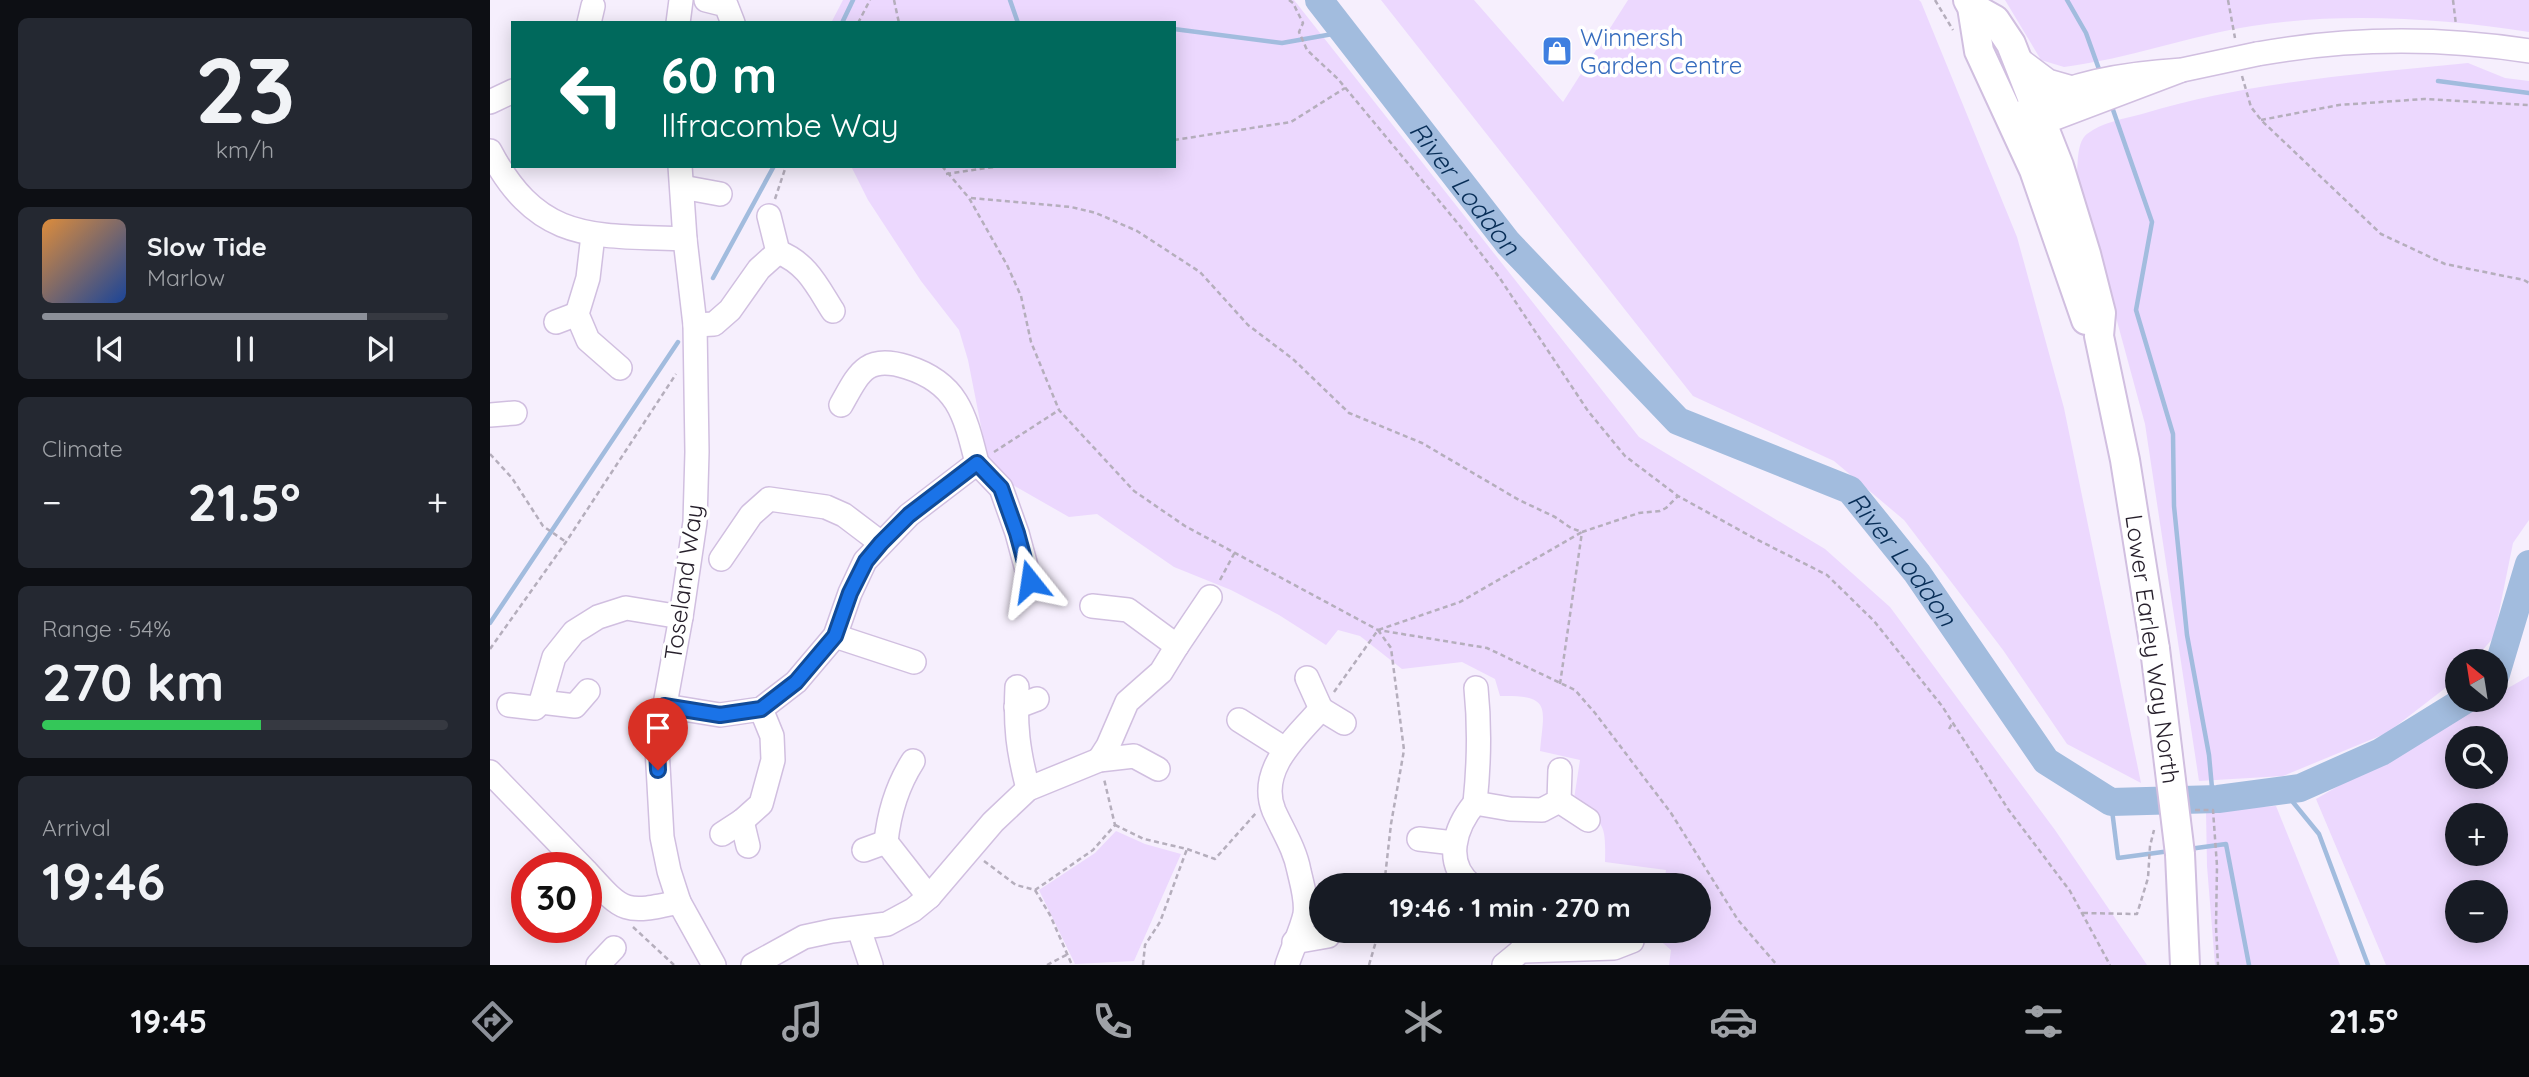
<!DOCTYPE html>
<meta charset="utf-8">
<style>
:root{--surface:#171b24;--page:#242831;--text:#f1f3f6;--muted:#9ea1a6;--line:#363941;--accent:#8c9099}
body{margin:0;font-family:Quicksand,sans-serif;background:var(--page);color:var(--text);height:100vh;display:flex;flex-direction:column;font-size:26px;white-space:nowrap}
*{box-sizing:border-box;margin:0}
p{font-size:23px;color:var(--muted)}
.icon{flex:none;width:38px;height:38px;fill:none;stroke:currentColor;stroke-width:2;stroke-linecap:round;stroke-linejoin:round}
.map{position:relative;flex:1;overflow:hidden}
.drawer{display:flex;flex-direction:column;gap:18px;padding:18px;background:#0d0f14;width:490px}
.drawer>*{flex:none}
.banner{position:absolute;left:21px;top:21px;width:665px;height:147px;border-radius:0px;box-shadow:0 4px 18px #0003;background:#00695c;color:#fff;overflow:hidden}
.needle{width:46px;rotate:330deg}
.buttons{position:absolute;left:1955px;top:649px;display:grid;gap:14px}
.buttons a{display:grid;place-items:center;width:63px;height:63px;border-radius:50%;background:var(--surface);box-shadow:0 4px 18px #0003;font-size:35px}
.speed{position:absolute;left:21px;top:852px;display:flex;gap:14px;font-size:35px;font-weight:700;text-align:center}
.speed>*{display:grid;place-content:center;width:91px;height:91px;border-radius:50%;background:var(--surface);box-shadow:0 4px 18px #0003;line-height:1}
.speed .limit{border:10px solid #d22;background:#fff;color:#111}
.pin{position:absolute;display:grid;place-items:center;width:60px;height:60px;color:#fff;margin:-72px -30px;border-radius:50% 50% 50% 0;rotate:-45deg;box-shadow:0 0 7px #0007}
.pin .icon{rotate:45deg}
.me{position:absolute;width:77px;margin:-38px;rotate:345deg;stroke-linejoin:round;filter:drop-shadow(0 0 5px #0008)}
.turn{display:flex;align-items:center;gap:24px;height:147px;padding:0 35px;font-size:32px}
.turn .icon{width:91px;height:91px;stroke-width:2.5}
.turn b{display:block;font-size:49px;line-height:60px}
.big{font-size:52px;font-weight:800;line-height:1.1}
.drawer .card{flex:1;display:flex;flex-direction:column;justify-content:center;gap:10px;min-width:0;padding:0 24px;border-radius:10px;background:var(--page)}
.drawer .dial{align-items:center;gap:0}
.dial b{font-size:91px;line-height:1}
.song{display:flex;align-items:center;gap:21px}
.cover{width:84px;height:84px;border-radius:10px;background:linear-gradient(135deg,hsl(30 70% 55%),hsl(220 70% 35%))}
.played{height:7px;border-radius:4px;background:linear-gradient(90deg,var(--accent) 80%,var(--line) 80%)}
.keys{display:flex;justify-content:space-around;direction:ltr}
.heat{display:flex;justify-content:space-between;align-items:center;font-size:38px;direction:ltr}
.charge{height:10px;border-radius:5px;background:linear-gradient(90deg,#34c759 54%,var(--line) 0)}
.trip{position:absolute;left:819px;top:873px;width:402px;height:70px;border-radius:35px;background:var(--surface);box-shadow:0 4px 18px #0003;font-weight:800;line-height:70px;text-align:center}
.tab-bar{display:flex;height:112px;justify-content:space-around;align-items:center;background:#090b0e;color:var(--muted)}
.tab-bar .icon{width:49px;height:49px}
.tab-bar .on{color:var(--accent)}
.tab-bar b{font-size:32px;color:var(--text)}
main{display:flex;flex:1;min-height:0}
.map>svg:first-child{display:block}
.green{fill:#ecd8fe;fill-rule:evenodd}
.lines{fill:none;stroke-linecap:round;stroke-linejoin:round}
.stream{stroke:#a2bcde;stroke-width:4.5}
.river{stroke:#a2bcde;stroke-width:28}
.minor-casing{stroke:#d1bfe0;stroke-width:26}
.major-casing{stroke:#d1bfe0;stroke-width:32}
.path{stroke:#b5aebc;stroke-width:2.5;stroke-dasharray:5 3.5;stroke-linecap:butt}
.minor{stroke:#fff;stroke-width:23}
.major{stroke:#fff;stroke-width:28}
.minor-bridge-casing{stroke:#d1bfe0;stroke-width:26;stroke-linecap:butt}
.major-bridge-casing{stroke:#d1bfe0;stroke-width:32;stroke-linecap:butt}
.minor-bridge{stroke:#fff;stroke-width:23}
.major-bridge{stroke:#fff;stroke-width:28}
.route-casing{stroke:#114b97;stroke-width:18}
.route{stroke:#1a73e8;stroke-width:12}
.labels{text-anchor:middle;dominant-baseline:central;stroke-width:7;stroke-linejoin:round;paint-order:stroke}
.shop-label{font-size:24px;fill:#366cbe;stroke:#fff;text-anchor:start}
.street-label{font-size:24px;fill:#261f2b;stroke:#fff}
.water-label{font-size:26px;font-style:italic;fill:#082e57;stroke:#fff}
</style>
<main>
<section class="drawer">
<div class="card dial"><b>23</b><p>km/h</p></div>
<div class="card">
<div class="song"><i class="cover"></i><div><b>Slow Tide</b><p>Marlow</p></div></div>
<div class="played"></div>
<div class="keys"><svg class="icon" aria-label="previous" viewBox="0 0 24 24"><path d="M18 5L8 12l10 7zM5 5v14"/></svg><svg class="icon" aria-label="pause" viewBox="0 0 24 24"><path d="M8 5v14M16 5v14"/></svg><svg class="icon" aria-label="next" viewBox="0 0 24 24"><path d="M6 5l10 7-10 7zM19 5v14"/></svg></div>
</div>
<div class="card"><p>Climate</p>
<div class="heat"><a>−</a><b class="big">21.5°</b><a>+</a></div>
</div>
<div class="card"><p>Range · 54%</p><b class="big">270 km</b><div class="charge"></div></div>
<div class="card"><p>Arrival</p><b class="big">19:46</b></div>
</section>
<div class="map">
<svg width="2039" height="965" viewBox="0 0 2039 965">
<rect width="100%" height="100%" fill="#f6effd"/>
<!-- green -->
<g class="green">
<path d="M353,0H804L1149,437L1335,549L1400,607L1565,830L1657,965H1179L1181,950L1166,937L1167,931H1209V886L1174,885L1176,870L1115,862C1116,822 1114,825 1084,799L1090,760L1050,751C1054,707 1062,695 1010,696L1005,679L972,662L912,669L870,636L848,630L836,645L789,615L741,590L684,567L607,514L579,517L500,472L478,360L469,330L431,281L378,200L361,166H684V23H341Z"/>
<path d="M891,0H984L1073,102L1138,0H1429L1431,2L1527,237L1574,408L1651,783L1577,744L1513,650L1414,520L1344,461L1203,396Z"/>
<path d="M1515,0H2039V32C1950,18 1851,12 1762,26C1699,36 1637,59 1574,67L1551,60Z"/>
<path d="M1978,63L2015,78L2039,81V520L2023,543L2004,637L1983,661L1967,662V679L1897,733L1793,776L1709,781L1655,424L1587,174C1588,161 1587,142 1597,134C1612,122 1634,119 1652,114C1758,82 1868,74 1978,63Z"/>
<path d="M2039,676V965H1896L1826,799L1997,700H2006V695ZM1967,738H2006V777H1967ZM1967,816H2006V854H1967ZM1967,892H2006V931H1967Z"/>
<path d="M1786,806L1850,965H1725L1717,866L1716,810Z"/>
<path d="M626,831L655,844L691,854L644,961L585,964L549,890L605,853Z"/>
</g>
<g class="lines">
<!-- stream -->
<g class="stream">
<path d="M520,0L528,23"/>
<path d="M1577,0L1596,33L1610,72"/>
<path d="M352,23L363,0"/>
<path d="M684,29L792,43L854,32"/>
<path d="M1948,81L2039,93"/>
<path d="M1621,104L1662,222L1646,310L1683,434L1684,506L1697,635L1719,755L1723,799"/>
<path d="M223,278L284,166"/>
<path d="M0,623L188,342"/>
<path d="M1793,790L1829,834L1878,965"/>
<path d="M1621,802L1628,858L1680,851"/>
<path d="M1699,849L1736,844L1759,965"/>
</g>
<!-- river -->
<g class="river">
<path id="s1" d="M829,0L1018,243L1188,421L1360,490L1427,573L1556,761L1621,802L1728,799L1810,788L1891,752L1975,700"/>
<path d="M2006,674L2039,564"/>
</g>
<!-- minor casing -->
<g class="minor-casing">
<g id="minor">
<path d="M216,0L236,5L243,23"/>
<path d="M99,23L103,6"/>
<path d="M188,23L191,0"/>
<path d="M1767,54C1856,38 1949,37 2039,51"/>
<path d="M1526,57L1558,81L1586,89"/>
<path d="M1692,70L1552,123L1537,125L1523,122C1557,83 1644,73 1692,70Z"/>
<path d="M0,102L23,91"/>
<path d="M0,151C49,244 103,235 195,239"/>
<path d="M190,166L195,239L205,325L207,452L205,522L191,617L167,748L172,837L179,871L189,902L224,965"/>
<path d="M192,187L230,194"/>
<path d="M103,235L98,278L87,314L98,340L130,368"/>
<path d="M288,252C317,263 327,286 343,311"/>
<path d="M66,322L87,314"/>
<path d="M205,325L224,324L240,310L269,269L288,252L279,216"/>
<path d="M351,405C369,373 376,354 417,367C468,383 475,415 487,463"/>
<path d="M0,415L25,413"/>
<path d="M231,559L261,515L279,499L336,507L354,515L391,543"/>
<path d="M602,606L638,610L687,646L671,672L637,702L618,746L609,760"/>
<path d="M345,636L424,662"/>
<path d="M687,646L720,597"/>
<path d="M817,678L831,709"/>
<path d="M527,687C525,727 528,750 538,789"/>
<path d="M98,691L85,706L51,702L64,657L84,632L108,617L136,608L191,617"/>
<path d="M19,705L45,708L51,702"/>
<path d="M175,706L230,715L271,709L306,682L345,636L360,593L375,561L419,515L487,463L511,488L527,533L540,581"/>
<path d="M526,707L547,699"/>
<path d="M749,720L795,749"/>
<path d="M423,761C407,786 399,813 396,842L439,897"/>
<path d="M0,772L93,868"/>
<path d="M1069,801L1098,820"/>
<path d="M985,803C989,765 990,727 986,688"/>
<path d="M252,821L258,846"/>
<path d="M232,834L252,821L271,804L283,760L282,736L271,709"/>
<path d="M929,839L964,843"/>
<path d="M374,850L396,842"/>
<path d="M96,871C134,913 134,914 189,902"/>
<path d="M982,886C953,863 965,827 985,803L1020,809L1052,810L1069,801L1070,770"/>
<path d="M369,929L381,965"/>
<path d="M804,942L838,936"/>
<path d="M1031,951L1036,940L1035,931"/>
<path d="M108,965L124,948"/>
<path d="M263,965L314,937L342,931L397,924L423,910L439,897L503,822L538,789L609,760L644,756L668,769"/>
<path d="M797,965C802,949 812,929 815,914C817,900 812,884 809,871C805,849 793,831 784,811C767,770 807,736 831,709L854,723"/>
<path d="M1014,965L1031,951L1124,948L1142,941"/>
</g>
</g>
<!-- major casing -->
<g class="major-casing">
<g id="major">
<path d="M1478,0L1482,7L1489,51L1544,170L1596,320"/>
<path d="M1482,7L1505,20L1521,44L1569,166L1596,254L1611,313L1609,336L1635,460L1665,649"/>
<path d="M1690,854L1695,965"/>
</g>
</g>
<!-- path -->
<g class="path">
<path d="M404,0L409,23"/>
<path d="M799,0L803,3L813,23L809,32L817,50L848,79L970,226L1009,277L1098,411L1135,456L1188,496L1262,537L1337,575L1384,621L1452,706L1518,809L1580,891L1620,965"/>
<path d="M1445,0L1463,30"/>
<path d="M1738,0L1745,38"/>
<path d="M1963,0L1966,25"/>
<path d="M368,23L380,0"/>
<path d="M1752,76L1761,107L1771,120L1891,234L1955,264L2034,280L2039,283"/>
<path d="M1771,120L1849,105L1934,99L2039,105"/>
<path d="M684,140L801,122L855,88"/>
<path d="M452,166L479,198L517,265L531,296L541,342L569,410L644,491L695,526L888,630L997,648L1085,690L1105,713L1181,813L1248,920L1287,965"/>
<path d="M456,174L511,166"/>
<path d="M481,198L581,207L606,213L647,231L710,272L758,325L803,359L859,413L932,443L1029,500L1065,517L1081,528L1092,532L1149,513L1170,511L1176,508L1188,496"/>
<path d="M285,199L296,166"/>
<path d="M504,452L569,410"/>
<path d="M0,454L22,478L53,526L76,542"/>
<path d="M730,580L745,552"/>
<path d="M888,630L901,648L914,750L901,824L894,886"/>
<path d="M0,649L76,542L186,374"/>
<path d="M1070,684L1092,532"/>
<path d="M844,692L888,630L970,602L1092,532"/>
<path d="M1459,729L1463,722"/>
<path d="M1705,810H1723L1727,866L1726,927L1728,965"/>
<path d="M625,825L654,839L697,849L725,859L766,813"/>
<path d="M494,861L526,885L545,890L603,850L625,825L614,779"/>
<path d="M545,890L560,915L582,965"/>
<path d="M1593,913L1647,914L1658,878L1660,846L1664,830"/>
<path d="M143,927L184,965"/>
<path d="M557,965L578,954"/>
<path d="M653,965L655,945L670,922L697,849"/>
<path d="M879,965L889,931"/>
</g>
<!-- minor -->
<use href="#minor" class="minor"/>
<!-- major -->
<use href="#major" class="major"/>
<!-- minor-bridge casing -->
<g class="minor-bridge-casing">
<path id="minor-bridge" d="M1692,70L1767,54"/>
</g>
<!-- major-bridge casing -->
<g class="major-bridge-casing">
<path id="major-bridge" d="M1665,649L1690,854"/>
</g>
<!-- minor-bridge -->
<use href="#minor-bridge" class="minor-bridge"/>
<!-- major-bridge -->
<use href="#major-bridge" class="major-bridge"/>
</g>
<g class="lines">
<!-- route casing -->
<g class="route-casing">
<path id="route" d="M168,770L167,748L174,706L230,715L271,709L306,682L345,636L360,593L376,561L391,543L419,515L487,463L511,488L527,533L540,581"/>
</g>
<!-- route -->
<use href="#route" class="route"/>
</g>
<!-- icons -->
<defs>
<g id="shop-square" transform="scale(1.575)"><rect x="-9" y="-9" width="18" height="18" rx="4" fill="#3f7fe0" stroke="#fff"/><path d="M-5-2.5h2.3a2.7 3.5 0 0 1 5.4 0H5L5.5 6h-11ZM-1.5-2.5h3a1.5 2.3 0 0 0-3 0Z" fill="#fff"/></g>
</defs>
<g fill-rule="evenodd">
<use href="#shop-square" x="1067" y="51"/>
</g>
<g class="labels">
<!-- shop labels -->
<g class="shop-label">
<text x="1090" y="37">Winnersh<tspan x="1090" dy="28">Garden Centre</tspan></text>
</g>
<!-- street labels -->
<g class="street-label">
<text transform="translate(193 582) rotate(-82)">Toseland Way</text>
<text transform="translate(1663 649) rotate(82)">Lower Earley Way North</text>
</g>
<!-- water labels -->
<g class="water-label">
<text stroke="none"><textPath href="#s1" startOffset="238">River Loddon</textPath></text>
<text stroke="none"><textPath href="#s1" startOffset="826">River Loddon</textPath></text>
</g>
</g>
</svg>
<div class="buttons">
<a><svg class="needle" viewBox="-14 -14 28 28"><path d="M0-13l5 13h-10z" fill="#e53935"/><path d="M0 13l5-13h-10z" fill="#9ea1a6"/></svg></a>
<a><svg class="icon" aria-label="search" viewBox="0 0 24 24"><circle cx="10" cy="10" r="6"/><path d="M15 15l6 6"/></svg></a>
<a>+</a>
<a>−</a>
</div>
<div class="speed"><div class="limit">30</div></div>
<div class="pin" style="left:168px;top:770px;background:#d93025"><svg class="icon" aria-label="arrive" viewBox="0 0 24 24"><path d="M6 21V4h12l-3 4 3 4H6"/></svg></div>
<svg class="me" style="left:540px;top:581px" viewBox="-20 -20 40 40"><path d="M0-17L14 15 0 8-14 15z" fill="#1a73e8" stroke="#fff" stroke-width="4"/></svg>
<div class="trip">19:46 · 1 min · 270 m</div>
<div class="banner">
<div class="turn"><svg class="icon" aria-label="left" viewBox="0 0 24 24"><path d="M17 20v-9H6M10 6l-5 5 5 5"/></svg><div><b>60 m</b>Ilfracombe Way</div></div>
</div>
</div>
</main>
<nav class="tab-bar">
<b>19:45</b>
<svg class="icon on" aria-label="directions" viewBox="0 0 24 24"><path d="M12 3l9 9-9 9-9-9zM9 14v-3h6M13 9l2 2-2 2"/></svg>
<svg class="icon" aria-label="music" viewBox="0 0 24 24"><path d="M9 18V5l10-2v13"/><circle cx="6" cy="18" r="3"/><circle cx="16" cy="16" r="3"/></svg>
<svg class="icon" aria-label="phone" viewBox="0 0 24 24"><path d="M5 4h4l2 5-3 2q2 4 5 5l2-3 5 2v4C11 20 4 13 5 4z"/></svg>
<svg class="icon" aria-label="climate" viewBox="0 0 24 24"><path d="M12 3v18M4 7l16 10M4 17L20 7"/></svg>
<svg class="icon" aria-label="car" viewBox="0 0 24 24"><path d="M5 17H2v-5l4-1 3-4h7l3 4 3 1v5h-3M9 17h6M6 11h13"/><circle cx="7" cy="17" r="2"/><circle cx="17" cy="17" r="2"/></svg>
<svg class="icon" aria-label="filters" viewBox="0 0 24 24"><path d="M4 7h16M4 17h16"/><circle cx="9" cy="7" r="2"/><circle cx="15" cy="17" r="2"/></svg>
<b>21.5°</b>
</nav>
